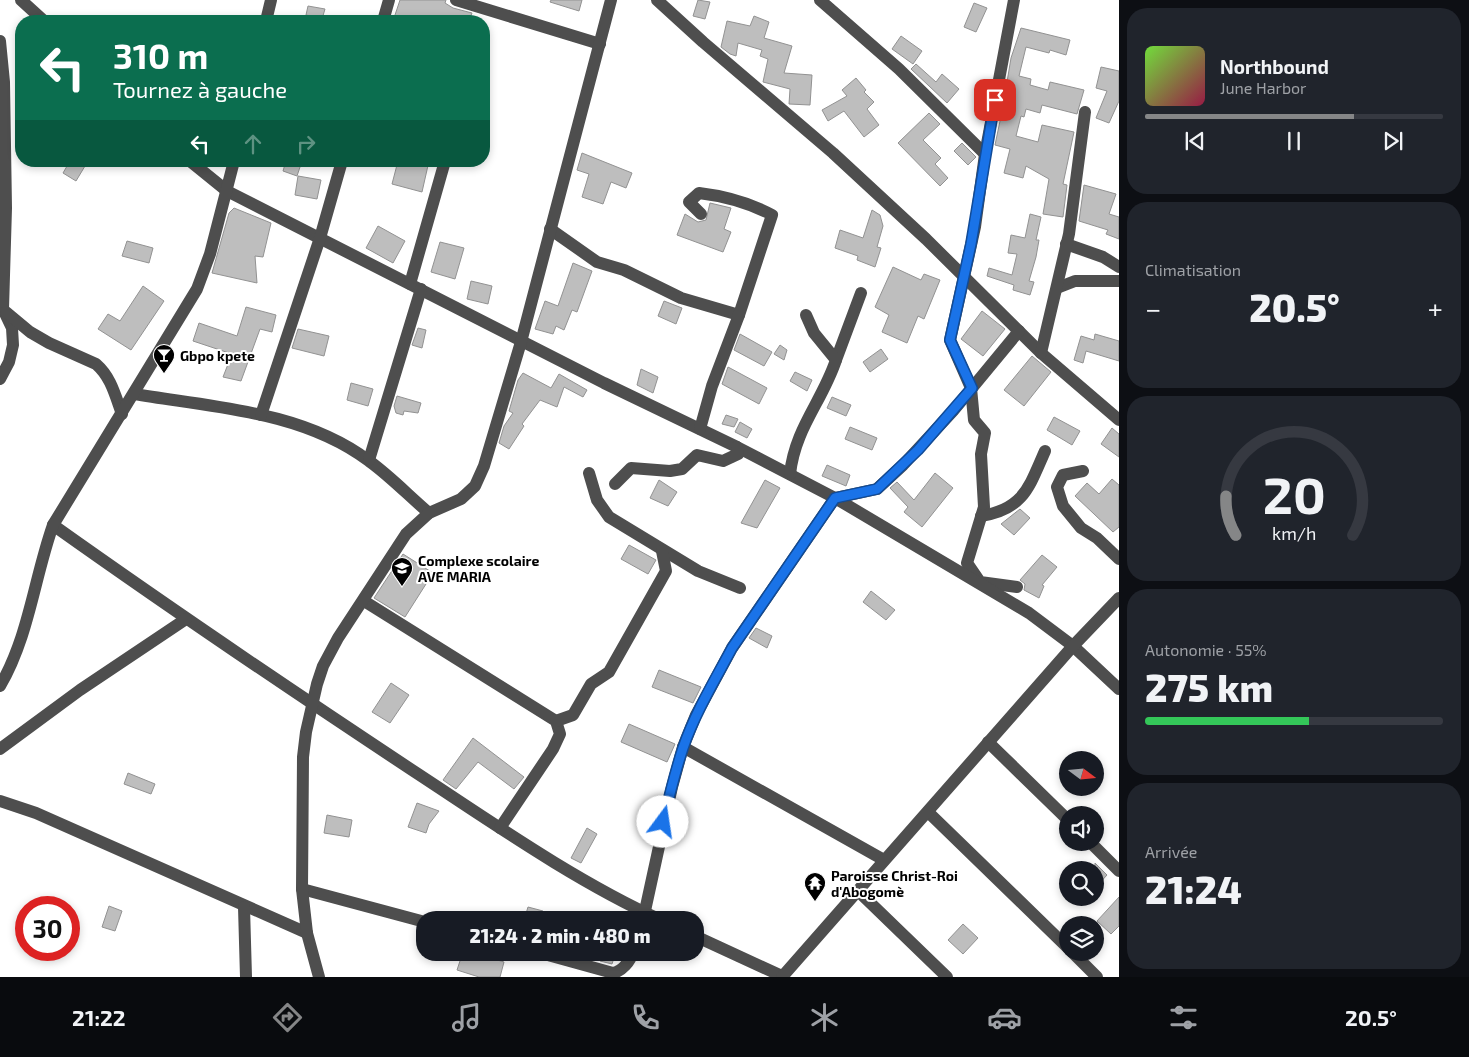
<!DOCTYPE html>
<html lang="fr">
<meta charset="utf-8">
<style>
:root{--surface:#171b24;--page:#20242c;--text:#f1f3f6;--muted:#9ea1a6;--line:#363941;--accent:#858687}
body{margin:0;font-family:"Exo 2",sans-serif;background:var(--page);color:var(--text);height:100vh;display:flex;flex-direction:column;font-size:19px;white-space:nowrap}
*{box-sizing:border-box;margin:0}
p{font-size:16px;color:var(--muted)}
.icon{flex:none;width:28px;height:28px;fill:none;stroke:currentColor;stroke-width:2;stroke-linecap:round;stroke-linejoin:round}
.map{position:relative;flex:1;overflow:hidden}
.side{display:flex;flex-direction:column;gap:8px;padding:8px;background:#0d0f14;width:350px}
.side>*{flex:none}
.hud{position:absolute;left:15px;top:15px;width:475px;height:152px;border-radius:20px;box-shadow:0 2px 8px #0003;background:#0b6e4f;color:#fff;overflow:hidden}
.needle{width:32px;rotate:106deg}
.controls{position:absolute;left:1059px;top:751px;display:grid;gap:10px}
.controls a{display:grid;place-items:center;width:45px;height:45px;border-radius:50%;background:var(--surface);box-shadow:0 2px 8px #0003;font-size:25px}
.speed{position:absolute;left:15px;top:896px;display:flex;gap:10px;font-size:25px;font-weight:700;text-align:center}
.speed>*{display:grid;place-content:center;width:65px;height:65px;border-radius:50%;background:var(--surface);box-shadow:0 2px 8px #0003;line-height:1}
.speed .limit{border:8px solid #d22;background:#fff;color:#111}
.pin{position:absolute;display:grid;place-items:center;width:42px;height:42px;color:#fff;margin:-21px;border-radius:10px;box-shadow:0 2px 8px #0006}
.me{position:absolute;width:55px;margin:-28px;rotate:14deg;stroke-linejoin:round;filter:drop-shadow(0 0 4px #0008)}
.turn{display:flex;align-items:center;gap:18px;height:105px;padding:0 15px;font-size:22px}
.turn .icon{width:65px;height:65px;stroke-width:2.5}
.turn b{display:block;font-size:35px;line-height:42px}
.lanes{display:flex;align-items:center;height:48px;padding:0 15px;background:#0003;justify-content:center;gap:25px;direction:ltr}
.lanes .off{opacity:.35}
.big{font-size:38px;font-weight:800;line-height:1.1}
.side .tile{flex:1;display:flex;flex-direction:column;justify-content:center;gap:8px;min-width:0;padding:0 18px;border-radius:20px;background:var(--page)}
.side .dial{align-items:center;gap:0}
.dial svg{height:130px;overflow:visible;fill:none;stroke:var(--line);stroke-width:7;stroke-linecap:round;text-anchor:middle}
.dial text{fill:var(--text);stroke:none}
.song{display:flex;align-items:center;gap:15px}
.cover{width:60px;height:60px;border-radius:8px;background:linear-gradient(135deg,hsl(100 70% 55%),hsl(340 70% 35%))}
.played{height:5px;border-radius:2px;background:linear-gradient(90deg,var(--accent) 70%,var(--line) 70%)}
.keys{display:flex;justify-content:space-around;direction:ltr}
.heat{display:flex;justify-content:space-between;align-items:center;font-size:28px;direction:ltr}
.charge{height:8px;border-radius:4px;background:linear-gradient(90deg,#34c759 55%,var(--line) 0)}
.trip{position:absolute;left:416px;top:911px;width:288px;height:50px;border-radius:20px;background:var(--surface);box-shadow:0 2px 8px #0003;font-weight:800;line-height:50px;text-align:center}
.tab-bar{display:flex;height:80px;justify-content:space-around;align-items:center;background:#090b0e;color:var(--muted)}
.tab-bar .icon{width:35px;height:35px}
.tab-bar .active{color:var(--accent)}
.tab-bar b{font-size:22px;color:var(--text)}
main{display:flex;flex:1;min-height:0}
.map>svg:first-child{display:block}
.building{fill:#bebebe;stroke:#929292}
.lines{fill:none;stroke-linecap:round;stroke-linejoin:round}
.minor{stroke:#4e4e4e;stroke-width:12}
.route-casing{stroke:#114b97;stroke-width:12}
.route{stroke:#1a73e8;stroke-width:9}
.labels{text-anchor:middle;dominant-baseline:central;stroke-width:4;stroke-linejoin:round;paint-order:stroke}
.poi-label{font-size:14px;font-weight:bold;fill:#000;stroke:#fff;text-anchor:start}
</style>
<main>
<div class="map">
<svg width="1119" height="977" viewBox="0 0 1119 977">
<rect width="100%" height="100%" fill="#fff"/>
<!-- building -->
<g class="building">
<path d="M400,0H446L445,3L453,8L472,13L469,21H393Z"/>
<path d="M551,0H582L579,11L550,2Z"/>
<path d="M698,0L710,2L705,19L693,16Z"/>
<path d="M974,3L987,8L976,32L964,27Z"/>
<path d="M308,6L325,9L322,19L306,15Z"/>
<path d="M754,16L769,22L764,38L792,46L784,73L812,75L810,105L789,104L790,89L763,82L768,59L760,56L762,50L738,43L736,56L730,54L721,47L727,21L750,26Z"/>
<path d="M1021,28L1070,40L1066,55L1050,50L1049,53L1026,47L1019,76L1031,79L1030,85L1048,90L1050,82L1084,90L1077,114L1042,105L1040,113L1026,109L1024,117L1021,116L1016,136L1038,142L1042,125L1074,132L1063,184L1067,185L1063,217L1043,214L1049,179L1026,166L1023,178L1004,173L1010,149L995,145L1004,102L1008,103L1013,83L1007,82L1011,58Z"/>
<path d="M901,36L922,51L913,64L892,49Z"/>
<path d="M916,64L936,82L942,74L959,89L947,103L911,69Z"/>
<path d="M1101,67L1119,71V101L1109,123L1096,118L1107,91L1096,88Z"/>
<path d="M856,78L866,90L864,92L874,102L867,109L879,125L864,137L844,111L828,121L822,110L847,96L842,90Z"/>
<path d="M929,113L940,124L923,140L941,158L935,164L948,178L940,186L898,143Z"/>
<path d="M962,143L976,157L968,165L954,151Z"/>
<path d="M582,153L632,173L626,188L611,182L603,204L582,197L589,174L577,170Z"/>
<path d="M70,161H88L76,181L63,173Z"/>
<path d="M286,161H302L297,176L283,171Z"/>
<path d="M398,161H429L422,192L392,184Z"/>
<path d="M298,176L321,180L317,199L295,195Z"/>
<path d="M1084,185L1116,194L1109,214L1119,217V239L1106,234L1108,230L1079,221Z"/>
<path d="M710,203L731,208L724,229L731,232L723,252L677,235L685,214L698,222L706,220Z"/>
<path d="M234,208L271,223L263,257L255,256L257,283L212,273L229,213Z"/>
<path d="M872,210L880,215L883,226L877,247L881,248L875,267L857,260L858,256L835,248L840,230L863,238Z"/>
<path d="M1030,214L1041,217L1036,240H1039L1036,257L1029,281L1034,282L1030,295L1013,290L1014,285L987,276L989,268L1012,275L1017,254L1008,253L1011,235L1025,238Z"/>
<path d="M378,226L405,241L393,263L366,248Z"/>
<path d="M127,241L153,248L149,263L122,256Z"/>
<path d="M440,242L464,248L455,279L431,272Z"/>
<path d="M573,263L592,271L577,312L572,310L564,330L556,326L553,334L535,329L545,301L558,306Z"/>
<path d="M893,267L921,280L924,274L940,280L924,319L918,316L907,343L882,332L889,315L875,307Z"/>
<path d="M471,281L492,286L488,304L467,299Z"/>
<path d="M143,286L164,301L131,350L98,329L108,314L120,321Z"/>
<path d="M664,301L682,308L676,324L658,316Z"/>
<path d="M246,307L276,315L272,332L260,329L241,381L223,377L232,354L193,341L199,323L237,336Z"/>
<path d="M982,311L1005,329L983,356L961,339Z"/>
<path d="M418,328L426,330L422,348L412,345Z"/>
<path d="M298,329L329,336L324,356L292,348Z"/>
<path d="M740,334L772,352L764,366L734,350Z"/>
<path d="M1095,334L1119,341V361L1086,351L1083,363L1074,360L1081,336L1094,340Z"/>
<path d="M780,345L787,350L784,360L774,354Z"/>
<path d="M881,349L888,359L870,372L863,362Z"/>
<path d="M1032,356L1051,372L1024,406L1004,390Z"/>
<path d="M728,367L767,388L759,404L722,384Z"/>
<path d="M641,369L658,377L653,393L637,385Z"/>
<path d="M795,372L812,380L807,391L790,381Z"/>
<path d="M523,373L551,388L559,374L587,390L583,397L564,387L557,407L540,400L522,424L524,426L509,449L499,443L504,426L513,413L509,411L518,380Z"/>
<path d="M351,383L373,389L368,406L347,400Z"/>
<path d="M397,396L421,403L418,413L404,411L403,415L396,413L394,406Z"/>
<path d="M832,397L851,405L846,416L827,408Z"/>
<path d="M726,415L738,419L734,427L722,424Z"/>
<path d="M1054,417L1080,431L1072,445L1047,430Z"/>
<path d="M740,422L752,429L747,438L735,432Z"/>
<path d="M850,427L877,438L872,450L845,439Z"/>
<path d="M1112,428L1119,434V457L1101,444Z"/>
<path d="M827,465L850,475L846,486L822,476Z"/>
<path d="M935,473L953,488L922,527L904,512L908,507L890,488L897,482L914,500Z"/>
<path d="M1112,479L1119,485V527L1113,532L1075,496L1087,483L1099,494Z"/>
<path d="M659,480L677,492L668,506L650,498Z"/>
<path d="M765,480L780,488L757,528L741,523Z"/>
<path d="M1020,509L1030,518L1014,535L1001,524Z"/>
<path d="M629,545L656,560L648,574L621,559Z"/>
<path d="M403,554L433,573L405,617L374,598Z"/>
<path d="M1042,555L1057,567L1042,585L1044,586L1039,598L1024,590L1025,584L1020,580Z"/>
<path d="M871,591L895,610L886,620L863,602Z"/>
<path d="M756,628L772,636L767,648L749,638Z"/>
<path d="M659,670L701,687L693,703L652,687Z"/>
<path d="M391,683L409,695L390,723L372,712Z"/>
<path d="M629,724L675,744L667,762L621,742Z"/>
<path d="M473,738L524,777L514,789L478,762L456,789L443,780Z"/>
<path d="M128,773L155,784L151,794L124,784Z"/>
<path d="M417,803L439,811L429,824L426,833L408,827Z"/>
<path d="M327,815L352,820L349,837L324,833Z"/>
<path d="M587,828L597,834L581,863L571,858Z"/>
<path d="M1095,863L1107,875L1095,888Z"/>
<path d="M1119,897V926L1111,934L1097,921Z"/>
<path d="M109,906L122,911L115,931L102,927Z"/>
<path d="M528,907L543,911L541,920H524Z"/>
<path d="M963,924L978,938L963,954L948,940Z"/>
<path d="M463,952H472L504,962L500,977H479L457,970Z"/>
<path d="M602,952H616L612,964L600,961Z"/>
</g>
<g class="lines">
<!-- minor -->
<g class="minor">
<path d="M21,0L44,21"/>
<path d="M456,0L600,44"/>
<path d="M657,0L703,42L833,153L926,239L1041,353L1119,420"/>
<path d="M820,0L899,69L985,154"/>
<path d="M1014,0L985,154L975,227L950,340L971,388L974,420L985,433L981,454L984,507L967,563L980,582L1017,587"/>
<path d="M266,21L271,0"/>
<path d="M383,21L389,0"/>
<path d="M0,41L4,82L6,208L3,309L12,328L13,345L9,362L0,379"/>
<path d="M190,161L227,191L604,383L737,447L835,498L1029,613L1073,646L1119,689"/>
<path d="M550,229L597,262L624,270L681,298L739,315"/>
<path d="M1066,244L1103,257L1119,267"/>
<path d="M410,284L445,161"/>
<path d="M1057,288L1075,281H1119"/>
<path d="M6,312L30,332L49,343L96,364C111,377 115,395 122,414"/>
<path d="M1041,353L1069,234L1085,112"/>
<path d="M836,360L861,293"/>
<path d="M134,394C212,407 303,411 369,461C390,476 409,496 429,513"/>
<path d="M261,415L320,238L342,161"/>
<path d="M700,429L712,386L739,315L772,215C750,203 724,196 699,193L689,202L701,214"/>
<path d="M369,460L421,289"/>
<path d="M1083,471L1063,475L1057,487L1063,506L1081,528L1097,538L1119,559"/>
<path d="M589,473L597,500L609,517L698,571L740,588"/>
<path d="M790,474C795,428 822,402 836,360L814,333L806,315"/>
<path d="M615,484L631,468L670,471L682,469L697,455L723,461L738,454L737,447"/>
<path d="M981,516C1024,509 1029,487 1045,451"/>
<path d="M53,525C171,609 291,690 412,770C490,821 575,881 661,920"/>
<path d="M364,601L556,721L560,734L553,749L500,828"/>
<path d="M0,686C29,636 34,579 53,525L197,289L210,254L234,161"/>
<path d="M556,721L573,715L591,684L609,672L666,571L662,551"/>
<path d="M988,742L1068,820"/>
<path d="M683,747L884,860"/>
<path d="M0,749L80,690L186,619"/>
<path d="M0,801L36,813L307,933"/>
<path d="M928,812L1068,948"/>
<path d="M1090,842L1119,871"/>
<path d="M302,889L425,922"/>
<path d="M858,891L947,977"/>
<path d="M244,907L246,977"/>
<path d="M643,920L672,787L683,747L696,715L732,648L835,498L877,489L903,465L953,411L1019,331"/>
<path d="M695,936L784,977"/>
<path d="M537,952L613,973C622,971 630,962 633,952"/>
<path d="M1072,952L1097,977"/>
<path d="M319,977L307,933L302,889L303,757L306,732L317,684L323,666L338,638L406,534L429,513L461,499L475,486L484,466L521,342L611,0"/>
<path d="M782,977L1073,646L1119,598"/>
</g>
</g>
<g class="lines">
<!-- route casing -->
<g class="route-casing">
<path id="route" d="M663,822C669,797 675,772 683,748C695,713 715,680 732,648L835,498L877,489L918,450L972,388L950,340L971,244L995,100"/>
</g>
<!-- route -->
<use href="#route" class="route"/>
</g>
<!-- icons -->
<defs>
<g id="bar-pin" transform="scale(1.125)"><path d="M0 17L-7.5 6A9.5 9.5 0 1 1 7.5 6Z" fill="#000" stroke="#fff"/><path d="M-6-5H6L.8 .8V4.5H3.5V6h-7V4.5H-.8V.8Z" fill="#fff"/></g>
<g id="school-pin" transform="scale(1.125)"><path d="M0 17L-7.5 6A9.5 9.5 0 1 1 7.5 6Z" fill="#000" stroke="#fff"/><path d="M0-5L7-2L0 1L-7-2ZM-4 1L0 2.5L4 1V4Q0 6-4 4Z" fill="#fff"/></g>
<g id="temple-pin" transform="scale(1.125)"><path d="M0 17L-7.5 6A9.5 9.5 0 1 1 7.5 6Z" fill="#000" stroke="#fff"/><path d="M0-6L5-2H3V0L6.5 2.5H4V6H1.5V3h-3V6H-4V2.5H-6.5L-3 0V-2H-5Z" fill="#fff"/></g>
</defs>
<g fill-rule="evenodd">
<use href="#bar-pin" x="164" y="355"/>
<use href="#school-pin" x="402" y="568"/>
<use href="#temple-pin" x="815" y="883"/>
</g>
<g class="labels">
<!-- poi labels -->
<g class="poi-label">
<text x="180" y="355">Gbpo kpete</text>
<text x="418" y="560">Complexe scolaire<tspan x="418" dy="16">AVE MARIA</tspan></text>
<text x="831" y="875">Paroisse Christ-Roi<tspan x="831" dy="16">d'Abogomè</tspan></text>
</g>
</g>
</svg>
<div class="controls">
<a><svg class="needle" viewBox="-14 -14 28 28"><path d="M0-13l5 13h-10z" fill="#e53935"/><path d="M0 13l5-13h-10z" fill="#9ea1a6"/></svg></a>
<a><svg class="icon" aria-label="sound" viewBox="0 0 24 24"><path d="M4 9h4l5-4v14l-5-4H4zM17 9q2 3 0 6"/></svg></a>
<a><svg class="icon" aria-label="search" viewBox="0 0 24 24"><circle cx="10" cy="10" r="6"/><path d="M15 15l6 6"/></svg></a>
<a><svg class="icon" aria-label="layers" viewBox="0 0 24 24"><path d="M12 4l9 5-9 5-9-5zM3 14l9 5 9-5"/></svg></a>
</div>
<div class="speed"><div class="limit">30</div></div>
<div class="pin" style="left:995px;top:100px;background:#d93025"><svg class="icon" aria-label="arrive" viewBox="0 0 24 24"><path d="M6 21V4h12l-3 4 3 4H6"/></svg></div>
<svg class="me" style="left:663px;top:822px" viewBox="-20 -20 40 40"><circle r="19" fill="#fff"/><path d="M0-13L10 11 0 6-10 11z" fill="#1a73e8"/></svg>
<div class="trip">21:24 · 2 min · 480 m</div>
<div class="hud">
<div class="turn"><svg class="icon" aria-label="left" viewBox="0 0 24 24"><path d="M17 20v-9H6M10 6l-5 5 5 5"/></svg><div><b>310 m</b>Tournez à gauche</div></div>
<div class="lanes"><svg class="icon" aria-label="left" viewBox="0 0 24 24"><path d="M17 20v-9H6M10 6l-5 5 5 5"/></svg><svg class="icon off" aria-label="ahead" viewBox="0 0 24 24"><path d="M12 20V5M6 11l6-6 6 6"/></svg><svg class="icon off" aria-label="right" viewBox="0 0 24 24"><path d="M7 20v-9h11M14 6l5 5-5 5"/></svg></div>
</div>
</div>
<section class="side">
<div class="tile">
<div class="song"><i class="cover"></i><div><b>Northbound</b><p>June Harbor</p></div></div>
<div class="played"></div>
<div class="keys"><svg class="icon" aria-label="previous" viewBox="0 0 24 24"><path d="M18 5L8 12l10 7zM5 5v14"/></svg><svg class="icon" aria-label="pause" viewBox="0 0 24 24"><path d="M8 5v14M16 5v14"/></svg><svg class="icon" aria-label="next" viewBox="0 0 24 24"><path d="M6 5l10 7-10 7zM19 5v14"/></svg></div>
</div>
<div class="tile"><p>Climatisation</p>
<div class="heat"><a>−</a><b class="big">20.5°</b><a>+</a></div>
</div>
<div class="tile dial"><svg viewBox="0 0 100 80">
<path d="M14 69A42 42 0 1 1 86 69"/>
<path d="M14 69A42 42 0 0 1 8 45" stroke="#858687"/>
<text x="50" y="56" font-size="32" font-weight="700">20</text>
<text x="50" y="72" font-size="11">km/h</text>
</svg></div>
<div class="tile"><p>Autonomie · 55%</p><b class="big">275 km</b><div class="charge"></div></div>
<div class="tile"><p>Arrivée</p><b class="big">21:24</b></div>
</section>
</main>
<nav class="tab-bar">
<b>21:22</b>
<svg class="icon active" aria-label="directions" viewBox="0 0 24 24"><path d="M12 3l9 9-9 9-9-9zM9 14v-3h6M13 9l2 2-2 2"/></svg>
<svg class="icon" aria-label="music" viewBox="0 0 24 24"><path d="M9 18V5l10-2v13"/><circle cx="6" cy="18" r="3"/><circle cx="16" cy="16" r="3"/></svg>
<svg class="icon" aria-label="phone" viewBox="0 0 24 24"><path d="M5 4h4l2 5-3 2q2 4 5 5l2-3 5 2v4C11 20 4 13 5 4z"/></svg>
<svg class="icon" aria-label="climate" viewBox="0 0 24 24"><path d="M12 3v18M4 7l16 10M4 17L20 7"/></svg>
<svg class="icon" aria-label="car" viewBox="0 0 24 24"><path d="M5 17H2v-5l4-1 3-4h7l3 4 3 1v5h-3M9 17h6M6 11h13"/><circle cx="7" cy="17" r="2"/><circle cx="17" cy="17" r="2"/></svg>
<svg class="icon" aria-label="filters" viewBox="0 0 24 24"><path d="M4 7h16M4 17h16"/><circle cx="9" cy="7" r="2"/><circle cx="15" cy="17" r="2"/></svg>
<b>20.5°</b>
</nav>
